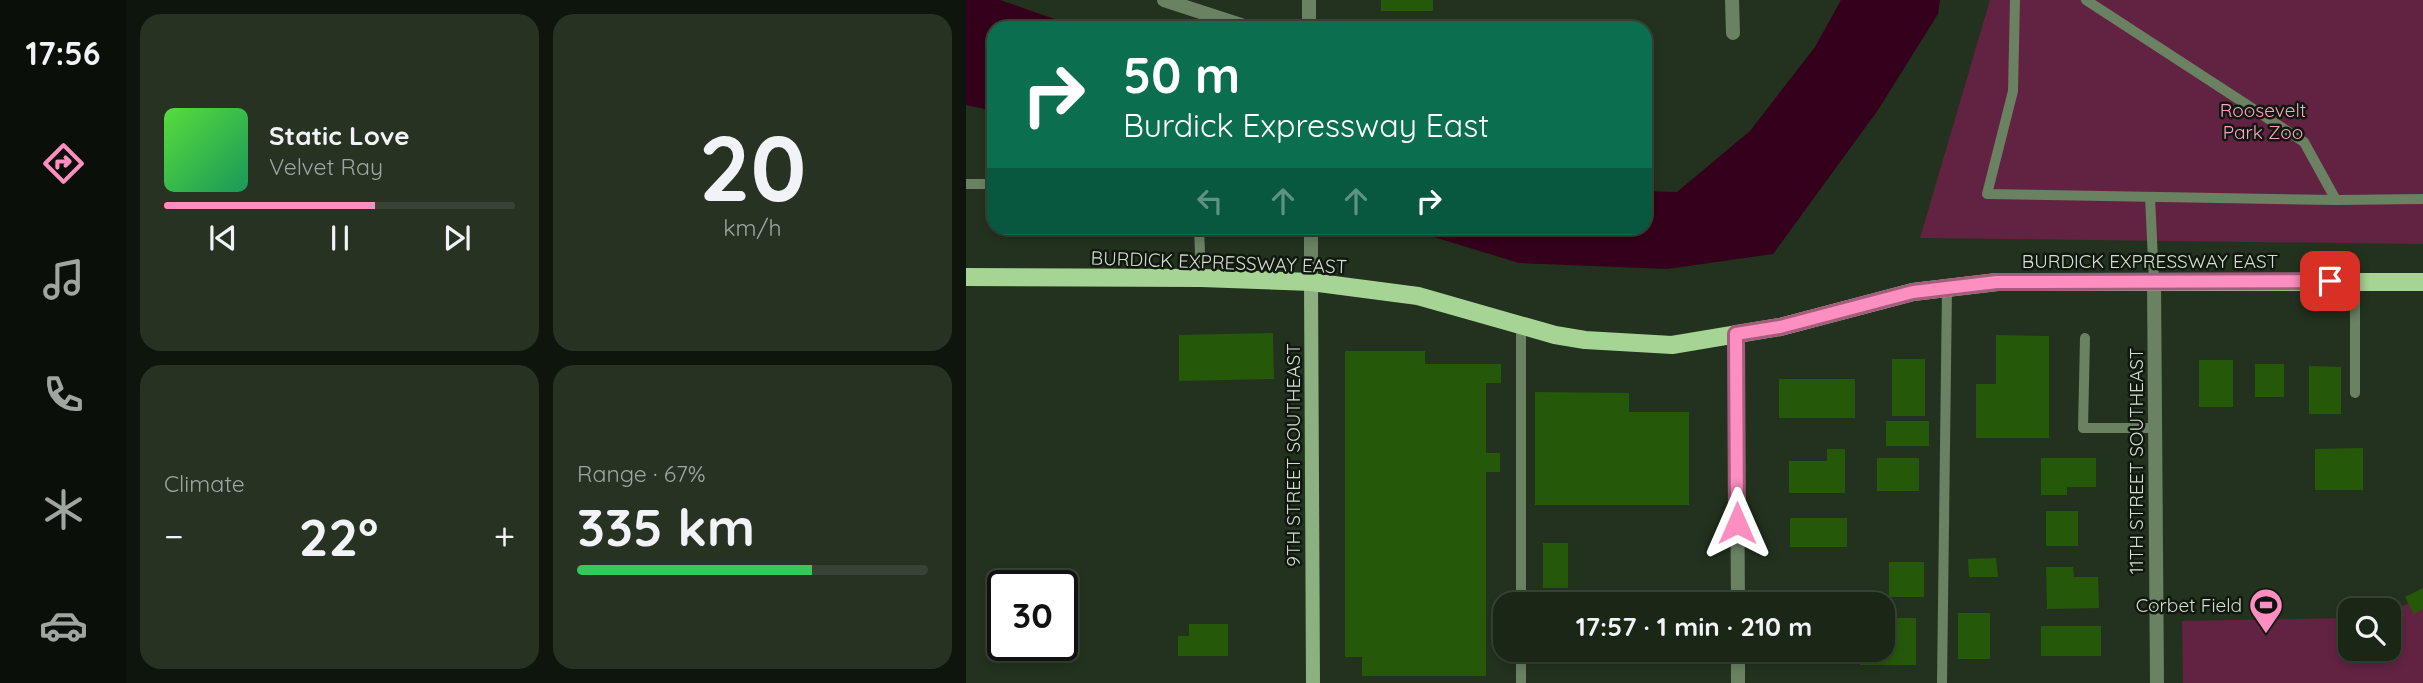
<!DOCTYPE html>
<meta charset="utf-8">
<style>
:root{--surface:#1a2616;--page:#273223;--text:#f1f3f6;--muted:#9fa5a1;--line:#384335;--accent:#fd8ec0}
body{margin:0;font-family:Quicksand,sans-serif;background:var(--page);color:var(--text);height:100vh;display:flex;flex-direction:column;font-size:26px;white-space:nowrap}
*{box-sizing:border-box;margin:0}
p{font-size:23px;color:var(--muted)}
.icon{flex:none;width:38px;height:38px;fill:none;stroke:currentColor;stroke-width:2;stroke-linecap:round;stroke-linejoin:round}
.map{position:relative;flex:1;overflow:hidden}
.drawer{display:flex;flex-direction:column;gap:14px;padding:14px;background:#0e150c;width:840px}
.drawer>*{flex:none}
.hud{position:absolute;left:21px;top:21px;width:665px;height:214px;border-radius:21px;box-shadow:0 4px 10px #0003,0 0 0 2px var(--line);background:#0b6e4f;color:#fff;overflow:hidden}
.tools{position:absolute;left:1372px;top:598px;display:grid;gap:14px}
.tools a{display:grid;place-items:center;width:63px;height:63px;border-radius:14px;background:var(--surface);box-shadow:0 4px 10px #0003,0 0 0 2px var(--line);font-size:35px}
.speed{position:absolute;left:21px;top:570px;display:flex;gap:14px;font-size:35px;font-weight:700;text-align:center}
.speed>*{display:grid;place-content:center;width:91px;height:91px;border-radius:50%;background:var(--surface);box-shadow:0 4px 10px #0003,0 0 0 2px var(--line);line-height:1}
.speed .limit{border:4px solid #111;border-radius:10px;background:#fff;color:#111}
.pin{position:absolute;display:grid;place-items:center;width:60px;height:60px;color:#fff;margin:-30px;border-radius:14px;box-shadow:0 4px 10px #0006}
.me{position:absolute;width:77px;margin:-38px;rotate:0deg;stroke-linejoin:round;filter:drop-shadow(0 0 5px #0008)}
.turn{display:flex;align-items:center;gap:24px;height:147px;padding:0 21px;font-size:32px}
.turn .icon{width:91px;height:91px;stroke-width:2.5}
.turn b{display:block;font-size:49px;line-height:60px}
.lanes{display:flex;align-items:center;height:66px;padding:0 21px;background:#0003;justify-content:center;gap:35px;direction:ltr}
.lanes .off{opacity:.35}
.big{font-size:52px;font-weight:700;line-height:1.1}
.drawer .tile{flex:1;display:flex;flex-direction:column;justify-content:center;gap:10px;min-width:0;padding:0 24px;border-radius:21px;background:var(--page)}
.drawer .dial{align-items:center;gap:0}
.dial b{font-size:91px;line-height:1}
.song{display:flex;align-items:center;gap:21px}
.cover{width:84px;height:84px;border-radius:10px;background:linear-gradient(135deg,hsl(110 70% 55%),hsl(150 70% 35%))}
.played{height:7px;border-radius:4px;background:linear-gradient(90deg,var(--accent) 60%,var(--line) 60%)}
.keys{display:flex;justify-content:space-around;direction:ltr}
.heat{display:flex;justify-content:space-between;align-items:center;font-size:38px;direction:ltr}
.charge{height:10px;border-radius:5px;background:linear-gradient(90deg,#34c759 67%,var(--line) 0)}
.drawer .tiles{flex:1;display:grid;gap:14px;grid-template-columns:repeat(2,1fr)}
.trip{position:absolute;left:527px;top:592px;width:402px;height:70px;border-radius:21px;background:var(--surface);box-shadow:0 4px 10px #0003,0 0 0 2px var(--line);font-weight:700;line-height:70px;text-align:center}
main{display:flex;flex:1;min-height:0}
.tabs{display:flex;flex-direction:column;width:126px;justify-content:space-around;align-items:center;background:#0a0f09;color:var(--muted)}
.tabs .icon{width:49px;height:49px}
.tabs .active{color:var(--accent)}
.tabs b{font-size:32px;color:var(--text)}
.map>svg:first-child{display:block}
.green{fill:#612341}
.water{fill:#34001b}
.building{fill:#26580a}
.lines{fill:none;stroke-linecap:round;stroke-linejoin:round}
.lane{stroke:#6a8162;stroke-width:10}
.street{stroke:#6a8162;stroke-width:14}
.secondary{stroke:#8cb07f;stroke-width:14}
.primary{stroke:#a6d494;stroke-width:18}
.route-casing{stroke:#a45c7d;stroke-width:18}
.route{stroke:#fd8ec0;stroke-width:12}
.labels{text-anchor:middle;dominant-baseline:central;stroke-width:5;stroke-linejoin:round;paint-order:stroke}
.park-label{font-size:19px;fill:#fea2c9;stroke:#11180f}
.street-label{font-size:19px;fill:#d4ded1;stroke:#11180f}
.poi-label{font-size:19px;fill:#d4ded1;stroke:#11180f;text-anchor:end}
</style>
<main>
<nav class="tabs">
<b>17:56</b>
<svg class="icon active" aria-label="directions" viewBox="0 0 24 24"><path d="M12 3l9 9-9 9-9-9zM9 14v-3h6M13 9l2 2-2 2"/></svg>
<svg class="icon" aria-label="music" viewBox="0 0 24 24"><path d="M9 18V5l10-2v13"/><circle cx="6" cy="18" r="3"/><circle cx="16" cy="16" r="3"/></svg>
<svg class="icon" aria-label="phone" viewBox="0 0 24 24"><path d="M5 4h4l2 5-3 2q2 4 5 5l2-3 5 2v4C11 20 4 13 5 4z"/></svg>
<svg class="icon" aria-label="climate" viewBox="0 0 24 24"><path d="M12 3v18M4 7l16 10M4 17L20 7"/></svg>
<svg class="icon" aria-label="car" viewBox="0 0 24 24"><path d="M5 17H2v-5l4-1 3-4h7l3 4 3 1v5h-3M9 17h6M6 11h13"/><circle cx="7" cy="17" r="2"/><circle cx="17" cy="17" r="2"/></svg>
</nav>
<section class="drawer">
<div class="tiles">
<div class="tile">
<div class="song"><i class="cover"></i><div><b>Static Love</b><p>Velvet Ray</p></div></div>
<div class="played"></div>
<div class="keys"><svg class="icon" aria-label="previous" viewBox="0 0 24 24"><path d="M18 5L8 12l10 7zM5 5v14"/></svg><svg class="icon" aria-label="pause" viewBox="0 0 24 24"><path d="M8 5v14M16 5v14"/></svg><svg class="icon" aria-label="next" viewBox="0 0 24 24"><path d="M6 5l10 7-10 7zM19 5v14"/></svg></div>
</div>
<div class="tile dial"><b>20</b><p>km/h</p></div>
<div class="tile"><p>Climate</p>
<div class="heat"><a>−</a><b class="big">22°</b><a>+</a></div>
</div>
<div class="tile"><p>Range · 67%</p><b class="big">335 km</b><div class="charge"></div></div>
</div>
</section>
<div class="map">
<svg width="1457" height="683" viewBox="0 0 1457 683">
<rect width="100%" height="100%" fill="#23321e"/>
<!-- green -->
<g class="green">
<path d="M1024,0H1457V244L954,238Z"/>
<path d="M1457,598V683H1217L1216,621L1384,618V649H1423V611Z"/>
</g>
<!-- water -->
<g class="water">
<path d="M0,0H34L114,28H28V111L0,105Z"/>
<path d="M875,0H974L972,14L912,110L807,254L701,269L553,263L438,228H679V191L711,192L784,131L849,47Z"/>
</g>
<!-- building -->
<g class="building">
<rect x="415" y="0" width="52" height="11"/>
<path d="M307,333L308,379L213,381V335Z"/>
<path d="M1030,335L1083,336V438H1010V384H1030Z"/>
<path d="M379,351H459V364H535V383H520V453H534V472H520V676H396V657H379Z"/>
<rect x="926" y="359" width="33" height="57"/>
<rect x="1233" y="360" width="34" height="47"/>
<rect x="1289" y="364" width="29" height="33"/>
<path d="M1343,366L1375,367V414H1343Z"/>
<rect x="813" y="379" width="76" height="39"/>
<path d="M569,392L663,393V412H723V505H569Z"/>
<rect x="920" y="421" width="43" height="25"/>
<path d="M1397,448V490H1349V449Z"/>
<path d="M861,449H879V493H823V461H861Z"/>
<rect x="911" y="458" width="42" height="33"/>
<path d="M1075,458H1130V487H1101V495H1075Z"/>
<rect x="1080" y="511" width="32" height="35"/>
<rect x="824" y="518" width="57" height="29"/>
<rect x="577" y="543" width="25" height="45"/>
<path d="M1030,558L1032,577H1003L1002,559Z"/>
<rect x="923" y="562" width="35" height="35"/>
<path d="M1080,567H1107L1108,577H1132L1133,608L1081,609Z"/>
<path d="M1457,588V609L1448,614L1439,597Z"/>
<rect x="581" y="592" width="34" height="12"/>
<rect x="667" y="596" width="36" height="8"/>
<rect x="992" y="613" width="32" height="46"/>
<path d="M917,618H950V665H894V649H917Z"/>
<path d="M223,624H262V656H212V636H223Z"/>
<rect x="1075" y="626" width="60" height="30"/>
<rect x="826" y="649" width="55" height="6"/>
</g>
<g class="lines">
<!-- lane -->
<g class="lane">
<path d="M1049,0L1047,91L1021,194L1370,200L1457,199"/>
<path d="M1120,0L1338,142L1370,200"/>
<path d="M0,184H28"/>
<path d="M1184,197L1188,281"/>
<path d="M233,228L235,278"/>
<path d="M1389,281V393"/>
<path d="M1119,338L1117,428H1189"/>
<path d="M555,604V325"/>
<path d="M555,683V649"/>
<path d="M976,683L981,288"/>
</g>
<!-- street -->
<g class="street">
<path d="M198,0L284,28"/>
<path d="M766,0L767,33"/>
<path d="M343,28V0"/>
<path d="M345,228V282"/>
<path d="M1188,281L1191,683"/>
<path d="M770,334L772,604"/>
<path d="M772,649V683"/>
</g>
<!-- secondary -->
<path class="secondary" d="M345,282L347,683"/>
<!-- primary -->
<path class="primary" d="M0,277L235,278L345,282L452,296L589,335L619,340L706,345L814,327L947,292L1031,282H1457"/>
</g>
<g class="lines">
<!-- route casing -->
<g class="route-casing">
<path id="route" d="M771,523L770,334L814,327L947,292L1031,282L1364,281"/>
</g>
<!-- route -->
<use href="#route" class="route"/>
</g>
<!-- icons -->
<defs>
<g id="stadium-pin" transform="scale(1.75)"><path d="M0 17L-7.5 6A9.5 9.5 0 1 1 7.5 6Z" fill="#fd8ec0" stroke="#11180f"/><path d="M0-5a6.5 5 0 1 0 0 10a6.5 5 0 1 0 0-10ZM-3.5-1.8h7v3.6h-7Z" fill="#111"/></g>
</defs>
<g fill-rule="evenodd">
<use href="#stadium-pin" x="1300" y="605"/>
</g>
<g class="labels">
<!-- park labels -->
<g class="park-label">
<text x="1297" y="110">Roosevelt<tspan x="1297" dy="22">Park Zoo</tspan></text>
</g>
<!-- street labels -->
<g class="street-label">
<text x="1184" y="261">BURDICK EXPRESSWAY EAST</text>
<text transform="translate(253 262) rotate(2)">BURDICK EXPRESSWAY EAST</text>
<text transform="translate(327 455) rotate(-90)">9TH STREET SOUTHEAST</text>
<text transform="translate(1170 461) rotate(-90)">11TH STREET SOUTHEAST</text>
</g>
<!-- poi labels -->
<g class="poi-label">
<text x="1276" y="605">Corbet Field</text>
</g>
</g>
</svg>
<div class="tools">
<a><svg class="icon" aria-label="search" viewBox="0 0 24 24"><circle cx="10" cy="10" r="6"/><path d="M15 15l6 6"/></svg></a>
</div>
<div class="speed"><div class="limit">30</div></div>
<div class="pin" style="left:1364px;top:281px;background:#d93025"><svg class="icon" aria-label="arrive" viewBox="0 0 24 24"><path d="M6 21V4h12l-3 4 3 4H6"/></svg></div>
<svg class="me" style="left:771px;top:523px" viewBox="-20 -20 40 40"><path d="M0-17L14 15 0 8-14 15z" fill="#fd8ec0" stroke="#fff" stroke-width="4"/></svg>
<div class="trip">17:57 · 1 min · 210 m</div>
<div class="hud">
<div class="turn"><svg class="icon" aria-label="right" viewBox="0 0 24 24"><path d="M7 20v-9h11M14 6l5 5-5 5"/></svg><div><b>50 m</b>Burdick Expressway East</div></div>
<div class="lanes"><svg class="icon off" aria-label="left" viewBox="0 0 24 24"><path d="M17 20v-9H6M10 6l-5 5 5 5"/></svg><svg class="icon off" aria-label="ahead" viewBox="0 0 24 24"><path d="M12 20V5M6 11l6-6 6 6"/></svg><svg class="icon off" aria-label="ahead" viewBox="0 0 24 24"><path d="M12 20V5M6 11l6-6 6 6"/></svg><svg class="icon" aria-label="right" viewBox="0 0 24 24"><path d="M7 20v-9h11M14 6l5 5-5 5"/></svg></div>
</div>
</div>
</main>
